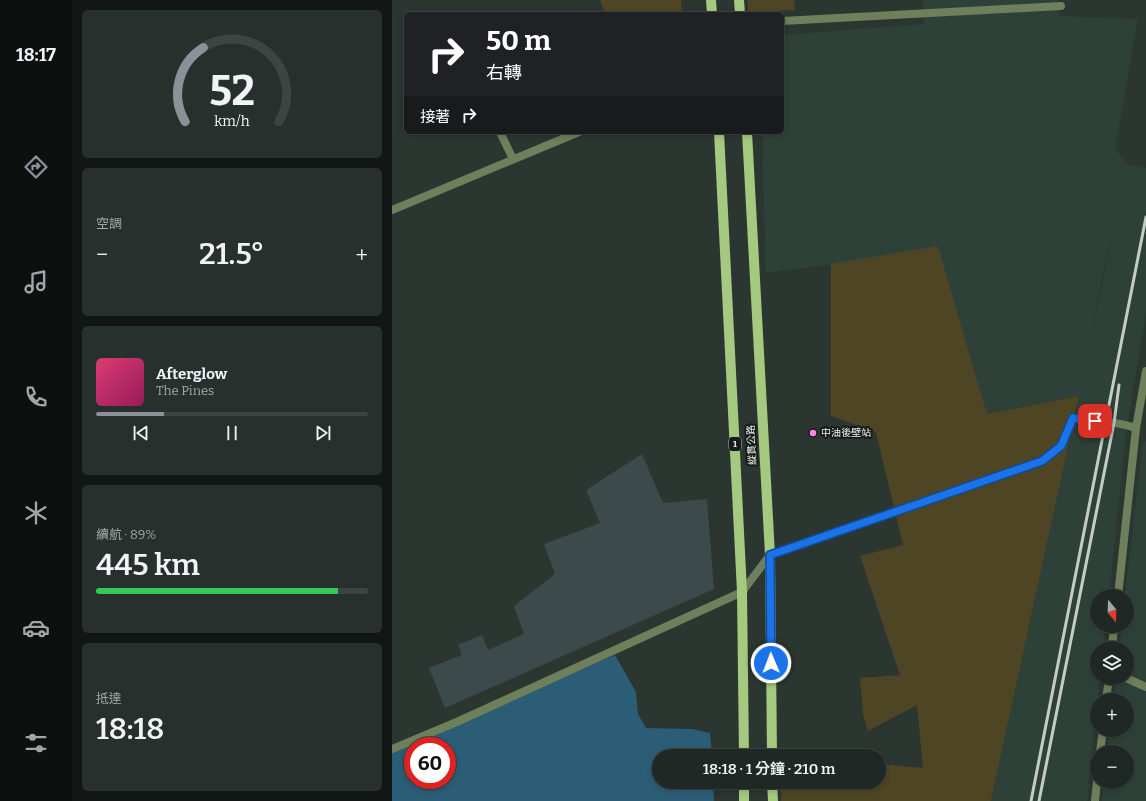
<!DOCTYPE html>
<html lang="zh-TW">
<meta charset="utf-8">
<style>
:root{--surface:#202825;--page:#28302d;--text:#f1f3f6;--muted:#a2a6a7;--line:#3d4442;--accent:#8c9099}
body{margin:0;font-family:Bitter,"Noto Sans TC",serif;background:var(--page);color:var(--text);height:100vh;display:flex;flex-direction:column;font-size:15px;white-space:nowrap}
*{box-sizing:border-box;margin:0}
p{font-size:13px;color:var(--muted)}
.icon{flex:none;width:22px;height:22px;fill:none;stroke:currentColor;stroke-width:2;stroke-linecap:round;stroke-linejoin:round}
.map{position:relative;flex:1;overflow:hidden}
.side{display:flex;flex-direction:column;gap:10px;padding:10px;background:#121614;width:320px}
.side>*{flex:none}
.top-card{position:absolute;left:12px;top:12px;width:380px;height:122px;border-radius:6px;box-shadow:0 2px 6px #0003,0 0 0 1px var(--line);background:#202124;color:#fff;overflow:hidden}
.needle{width:26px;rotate:161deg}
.tools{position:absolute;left:698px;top:589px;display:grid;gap:8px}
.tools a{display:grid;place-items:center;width:44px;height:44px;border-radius:50%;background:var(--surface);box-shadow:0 2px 6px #0003,0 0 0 1px var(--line);font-size:20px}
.speed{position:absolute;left:12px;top:737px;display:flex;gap:8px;font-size:20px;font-weight:700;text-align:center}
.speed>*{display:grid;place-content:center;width:52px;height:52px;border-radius:50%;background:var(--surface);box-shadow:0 2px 6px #0003,0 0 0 1px var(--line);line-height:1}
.speed .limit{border:6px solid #d22;background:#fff;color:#111}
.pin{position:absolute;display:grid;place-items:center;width:34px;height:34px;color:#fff;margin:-17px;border-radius:8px;box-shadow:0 2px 6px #0006}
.me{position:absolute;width:44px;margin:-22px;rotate:359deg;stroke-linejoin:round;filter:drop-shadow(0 0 3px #0008)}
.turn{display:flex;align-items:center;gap:14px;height:84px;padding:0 16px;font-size:18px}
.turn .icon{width:52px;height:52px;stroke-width:2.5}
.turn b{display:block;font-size:28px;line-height:34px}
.then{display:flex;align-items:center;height:38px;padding:0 16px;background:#0003;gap:8px;font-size:15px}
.big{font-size:30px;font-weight:600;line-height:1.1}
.side .card{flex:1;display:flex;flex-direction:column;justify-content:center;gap:6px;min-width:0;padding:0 14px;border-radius:6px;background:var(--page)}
.side .dial{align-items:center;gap:0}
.dial svg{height:104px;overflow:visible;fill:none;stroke:var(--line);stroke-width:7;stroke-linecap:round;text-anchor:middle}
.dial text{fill:var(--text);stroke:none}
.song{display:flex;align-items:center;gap:12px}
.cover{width:48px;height:48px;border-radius:6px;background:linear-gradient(135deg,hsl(340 70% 55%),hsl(330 70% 35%))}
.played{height:4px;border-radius:2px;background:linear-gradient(90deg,var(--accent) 25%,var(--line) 25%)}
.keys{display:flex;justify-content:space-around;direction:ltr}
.heat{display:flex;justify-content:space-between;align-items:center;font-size:22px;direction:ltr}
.charge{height:6px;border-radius:3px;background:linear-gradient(90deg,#34c759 89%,var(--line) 0)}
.trip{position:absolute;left:260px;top:749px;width:234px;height:40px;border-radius:20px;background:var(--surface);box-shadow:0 2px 6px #0003,0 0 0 1px var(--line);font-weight:600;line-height:40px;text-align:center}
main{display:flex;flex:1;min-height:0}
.menu{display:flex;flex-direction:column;width:72px;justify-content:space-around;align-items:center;background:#0d100f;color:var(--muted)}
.menu .icon{width:28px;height:28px}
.menu .on{color:var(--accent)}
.menu b{font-size:18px;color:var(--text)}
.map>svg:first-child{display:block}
.built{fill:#2e4138;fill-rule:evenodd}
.green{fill:#4e4525}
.water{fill:#2c5d76;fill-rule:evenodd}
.building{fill:#3c4a4b}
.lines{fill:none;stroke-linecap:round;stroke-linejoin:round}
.service{stroke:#6d7f5b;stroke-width:8}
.minor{stroke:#6d7f5b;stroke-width:8}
.primary{stroke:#a5c97e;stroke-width:10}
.rail{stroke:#c4ccc8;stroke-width:3}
.route-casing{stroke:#114b97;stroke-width:10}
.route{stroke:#1a73e8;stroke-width:7}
.poi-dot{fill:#fe86e1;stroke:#171c1a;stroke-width:1.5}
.labels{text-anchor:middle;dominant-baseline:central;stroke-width:4;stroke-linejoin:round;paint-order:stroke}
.shield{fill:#171c1a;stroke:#acb2b0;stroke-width:1}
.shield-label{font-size:9px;font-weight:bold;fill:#ecf3f0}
.poi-label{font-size:10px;fill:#ecf3f0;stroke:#171c1a;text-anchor:start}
.street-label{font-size:10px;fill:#ecf3f0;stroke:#171c1a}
</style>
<main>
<nav class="menu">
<b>18:17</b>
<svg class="icon on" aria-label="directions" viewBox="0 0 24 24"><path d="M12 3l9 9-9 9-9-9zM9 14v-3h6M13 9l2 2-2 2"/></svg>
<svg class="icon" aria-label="music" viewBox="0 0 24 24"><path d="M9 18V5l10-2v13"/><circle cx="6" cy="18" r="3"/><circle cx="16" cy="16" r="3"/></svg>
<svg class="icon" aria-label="phone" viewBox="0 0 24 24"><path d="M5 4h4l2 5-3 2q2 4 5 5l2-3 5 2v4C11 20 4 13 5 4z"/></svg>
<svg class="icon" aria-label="climate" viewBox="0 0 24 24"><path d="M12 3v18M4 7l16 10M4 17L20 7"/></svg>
<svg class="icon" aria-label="car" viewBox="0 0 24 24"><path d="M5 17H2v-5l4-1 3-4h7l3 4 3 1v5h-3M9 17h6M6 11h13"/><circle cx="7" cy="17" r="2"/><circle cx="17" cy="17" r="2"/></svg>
<svg class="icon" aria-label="filters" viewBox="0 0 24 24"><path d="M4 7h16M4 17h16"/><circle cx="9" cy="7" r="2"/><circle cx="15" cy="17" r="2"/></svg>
</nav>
<section class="side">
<div class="card dial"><svg viewBox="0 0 100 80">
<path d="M14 69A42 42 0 1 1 86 69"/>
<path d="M14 69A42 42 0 0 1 28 12" stroke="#8c9099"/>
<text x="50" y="56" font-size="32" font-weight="700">52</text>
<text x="50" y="72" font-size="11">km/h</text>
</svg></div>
<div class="card"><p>空調</p>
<div class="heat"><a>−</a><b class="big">21.5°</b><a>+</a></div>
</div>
<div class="card">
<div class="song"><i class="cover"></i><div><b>Afterglow</b><p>The Pines</p></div></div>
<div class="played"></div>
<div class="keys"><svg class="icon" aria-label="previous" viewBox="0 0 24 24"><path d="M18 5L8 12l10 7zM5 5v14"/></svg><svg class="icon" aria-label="pause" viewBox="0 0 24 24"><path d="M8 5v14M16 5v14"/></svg><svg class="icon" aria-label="next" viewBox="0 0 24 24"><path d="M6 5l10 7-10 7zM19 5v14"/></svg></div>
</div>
<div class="card"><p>續航 · 89%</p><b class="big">445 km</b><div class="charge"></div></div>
<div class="card"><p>抵達</p><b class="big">18:18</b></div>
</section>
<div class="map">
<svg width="754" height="801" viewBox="0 0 754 801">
<rect width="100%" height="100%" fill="#2b3631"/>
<!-- built -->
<g class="built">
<path d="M530,0H666L667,16L746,19L723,149L736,165L754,168V313L734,434L717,596H705V626H713L711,648H705V678H708L695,801H599L687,396L595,414L546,246L458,262L374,273L370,132H390V35L533,24ZM727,204L695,356L710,279Z"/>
<path d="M751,441L754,442V801H710L712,782H735V752H715L718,730H735V700H721L724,678H735V648H727L730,626H735V596H733Z"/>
</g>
<!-- green -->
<g class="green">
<path d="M208,0H289L290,14H213Z"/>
<path d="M356,0H402L403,10L356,12Z"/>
<path d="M546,246L595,414L687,396L599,801H389V782H487V764L531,768L525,705L476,731L471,714L468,678L508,675L468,556L511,545L484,432L439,416V264Z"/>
</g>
<!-- water -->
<path class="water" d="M223,655L244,692L246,714L254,728L300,729L318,733L320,756H267V782H321L322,801H0V751ZM21,746H55V780H21Z"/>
<!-- building -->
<path class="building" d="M250,454L271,503L315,499L322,589L53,708L37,668L70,655L66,645L90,635L96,650L132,634L122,606L163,574L152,544L208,523L194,490Z"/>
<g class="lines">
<!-- service -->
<g class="service">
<path d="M390,21L669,6"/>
<path d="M0,210L187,132"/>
<path d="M378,555L650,461L669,447L681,418C702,421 725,421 744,428"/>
<path d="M726,596L744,428L754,371"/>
<path d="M720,648L722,626"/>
<path d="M734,678L754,687"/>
<path d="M714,700L717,678"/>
<path d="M708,752L711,730"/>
<path d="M703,801L705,782"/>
</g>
<!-- minor -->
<g class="minor">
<path d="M108,132L121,159"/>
<path d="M0,749L67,721L350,592L378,555"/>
</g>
<!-- primary -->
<g class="primary">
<path d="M319,0L320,14"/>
<path d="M347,0L348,14"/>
<path d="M327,132L350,592L352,756"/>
<path d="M355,132L378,555L380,756"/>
<path d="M380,782L381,801"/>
<path d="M352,801V782"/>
</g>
<!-- rail -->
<g class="rail">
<path d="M639,801L754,217"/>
<path d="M647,801L722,423L727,385"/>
</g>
</g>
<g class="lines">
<!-- route casing -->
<g class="route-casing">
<path id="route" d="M379,663L378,555L650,461L669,446L681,418L703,421"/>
</g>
<!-- route -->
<use href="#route" class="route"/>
</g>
<!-- markers -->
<circle class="poi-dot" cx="421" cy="433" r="4"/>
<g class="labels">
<!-- shield labels -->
<rect class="shield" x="337" y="437" width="12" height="14" rx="3"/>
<g class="shield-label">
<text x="343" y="444">1</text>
</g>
<!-- poi labels -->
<g class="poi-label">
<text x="429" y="433">中油後壁站</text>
</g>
<!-- street labels -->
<g class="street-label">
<text transform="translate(360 445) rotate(-93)">縱貫公路</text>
</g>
</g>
</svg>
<div class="tools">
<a><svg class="needle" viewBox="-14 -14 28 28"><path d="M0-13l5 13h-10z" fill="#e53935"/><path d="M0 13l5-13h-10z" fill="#a2a6a7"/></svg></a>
<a><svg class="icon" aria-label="layers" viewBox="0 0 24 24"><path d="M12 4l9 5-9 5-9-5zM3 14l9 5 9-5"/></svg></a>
<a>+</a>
<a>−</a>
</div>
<div class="speed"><div class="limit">60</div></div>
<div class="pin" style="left:703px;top:421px;background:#d93025"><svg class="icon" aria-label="arrive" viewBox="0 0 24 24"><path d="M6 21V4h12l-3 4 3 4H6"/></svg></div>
<svg class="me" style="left:379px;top:663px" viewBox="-20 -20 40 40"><circle r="17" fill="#1a73e8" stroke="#fff" stroke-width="3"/><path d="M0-11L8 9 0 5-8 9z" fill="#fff"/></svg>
<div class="trip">18:18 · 1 分鐘 · 210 m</div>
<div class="top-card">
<div class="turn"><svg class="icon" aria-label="right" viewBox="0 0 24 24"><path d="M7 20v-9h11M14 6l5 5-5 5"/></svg><div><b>50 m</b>右轉</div></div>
<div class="then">接著<svg class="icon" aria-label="right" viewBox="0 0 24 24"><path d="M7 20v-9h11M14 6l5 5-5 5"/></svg></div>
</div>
</div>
</main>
